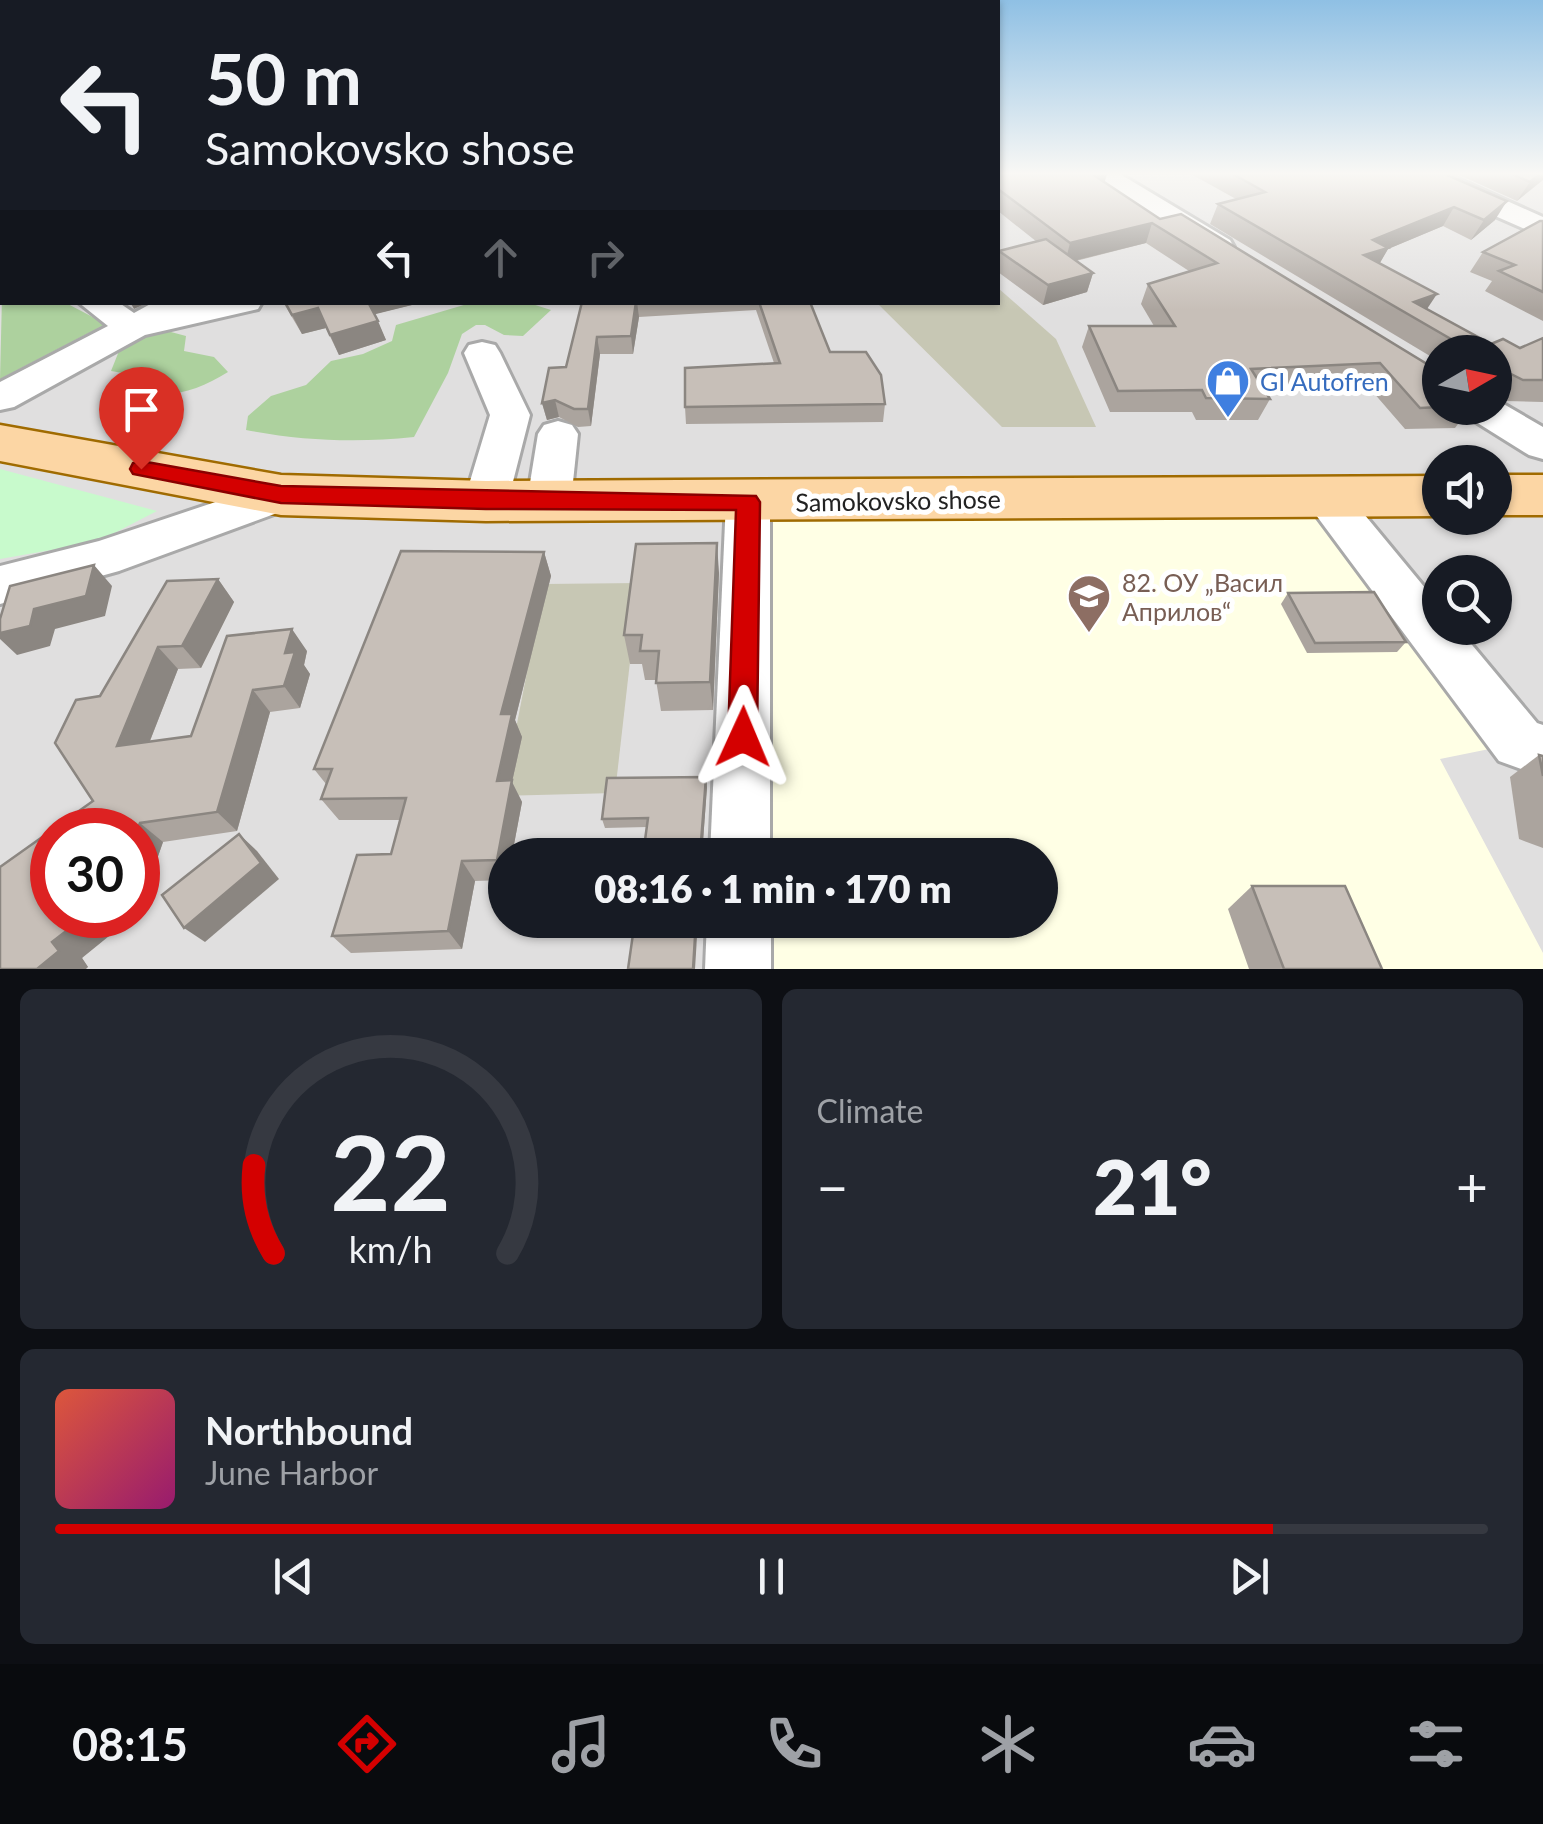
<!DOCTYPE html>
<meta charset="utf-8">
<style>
:root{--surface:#171b24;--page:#242831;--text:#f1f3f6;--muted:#9ea1a6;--line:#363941;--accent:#d40000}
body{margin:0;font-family:Lato,sans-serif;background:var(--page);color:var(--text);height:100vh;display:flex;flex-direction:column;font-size:38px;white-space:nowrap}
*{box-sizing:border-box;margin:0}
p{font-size:32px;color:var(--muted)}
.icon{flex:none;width:55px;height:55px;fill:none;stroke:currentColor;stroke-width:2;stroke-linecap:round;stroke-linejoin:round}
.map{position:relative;height:969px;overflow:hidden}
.sheet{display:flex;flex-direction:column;gap:20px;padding:20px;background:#0d0f14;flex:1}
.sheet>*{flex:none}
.guide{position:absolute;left:0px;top:0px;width:1000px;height:305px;box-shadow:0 2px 8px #0004;background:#171b24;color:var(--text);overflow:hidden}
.needle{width:65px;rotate:81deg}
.tools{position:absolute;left:1422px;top:335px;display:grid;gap:20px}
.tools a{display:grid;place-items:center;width:90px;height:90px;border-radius:50%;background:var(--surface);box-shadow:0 2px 8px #0004;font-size:50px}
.speed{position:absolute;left:30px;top:808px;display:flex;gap:20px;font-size:50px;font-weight:700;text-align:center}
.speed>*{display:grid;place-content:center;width:130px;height:130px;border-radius:50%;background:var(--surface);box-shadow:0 2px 8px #0004;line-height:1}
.speed .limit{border:15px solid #d22;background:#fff;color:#111}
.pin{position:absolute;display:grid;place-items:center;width:85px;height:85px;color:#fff;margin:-102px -42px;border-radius:50% 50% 50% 0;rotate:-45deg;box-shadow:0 0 10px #0007}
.pin .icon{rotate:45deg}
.me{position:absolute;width:110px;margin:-55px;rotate:1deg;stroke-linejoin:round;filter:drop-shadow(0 0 8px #0008)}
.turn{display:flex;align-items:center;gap:35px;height:210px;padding:0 40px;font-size:45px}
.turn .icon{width:130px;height:130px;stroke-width:2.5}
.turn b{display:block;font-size:70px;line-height:85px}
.lanes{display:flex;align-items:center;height:95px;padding:0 40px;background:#0003;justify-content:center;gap:50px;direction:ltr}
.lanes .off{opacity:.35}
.big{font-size:75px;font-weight:800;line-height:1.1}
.sheet .card{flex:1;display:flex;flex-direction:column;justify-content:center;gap:15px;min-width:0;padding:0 35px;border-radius:15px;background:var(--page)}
.sheet .dial{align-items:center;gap:0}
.dial svg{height:260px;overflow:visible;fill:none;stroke:var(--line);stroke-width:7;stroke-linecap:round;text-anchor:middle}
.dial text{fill:var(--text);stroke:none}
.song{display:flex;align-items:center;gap:30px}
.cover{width:120px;height:120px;border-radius:15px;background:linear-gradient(135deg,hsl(10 70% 55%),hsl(320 70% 35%))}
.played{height:10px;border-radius:5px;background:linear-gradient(90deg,var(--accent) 85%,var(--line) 85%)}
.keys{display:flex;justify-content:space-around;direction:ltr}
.heat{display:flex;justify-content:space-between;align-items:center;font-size:55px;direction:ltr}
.sheet .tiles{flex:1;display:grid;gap:20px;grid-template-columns:1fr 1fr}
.card:last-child{grid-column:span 2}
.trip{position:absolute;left:488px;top:838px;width:570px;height:100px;border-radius:50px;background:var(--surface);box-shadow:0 2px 8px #0004;font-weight:800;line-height:100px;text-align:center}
.tab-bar{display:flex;height:160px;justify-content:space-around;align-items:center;background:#090b0e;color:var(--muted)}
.tab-bar .icon{width:70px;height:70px}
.tab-bar .selected{color:var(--accent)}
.tab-bar b{font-size:45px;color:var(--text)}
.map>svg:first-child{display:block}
.residential{fill:#e0dfdf;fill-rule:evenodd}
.education{fill:#ffffe5}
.construction{fill:#c7c7b4}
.forest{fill:#add19e}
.park{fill:#c8facc}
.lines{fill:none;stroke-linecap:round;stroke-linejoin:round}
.minor-casing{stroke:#a9a9a9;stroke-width:6}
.major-casing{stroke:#a06b00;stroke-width:5}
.minor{fill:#fff;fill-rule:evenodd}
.major{fill:#fcd6a4;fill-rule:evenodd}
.wall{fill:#aba49e}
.shaded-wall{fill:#8b8681}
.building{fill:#c7bfb8;stroke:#8b8681;stroke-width:2.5}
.route{fill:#d40000;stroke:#8a0000;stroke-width:2.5}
.labels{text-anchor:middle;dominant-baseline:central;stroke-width:10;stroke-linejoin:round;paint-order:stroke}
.shop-label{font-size:25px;fill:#366cbe;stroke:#fff;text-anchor:start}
.street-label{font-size:25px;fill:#222;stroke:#fff}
.education-label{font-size:25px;fill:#785e54;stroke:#fff;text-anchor:start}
</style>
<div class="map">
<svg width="1543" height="969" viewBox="0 0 1543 969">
<rect width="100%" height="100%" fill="#f2efe9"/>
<!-- residential -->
<path class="residential" d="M0,174L2,302H998V174H1543V969H0ZM1440,352H1495V408H1440ZM1440,462H1495V518H1440ZM1440,572H1495V628H1440ZM52,830H138V915H52ZM505,855H1040V920H505Z"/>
<!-- education -->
<path class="education" d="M1325,496L1519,743L1440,759L1543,953V969H738L739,920H1040V855H740L748,501Z"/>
<!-- construction -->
<g class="construction">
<path d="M998,288L1056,339L1096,427H1002L877,303L998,302Z"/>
<path d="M639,583L615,793L503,796L544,584Z"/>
</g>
<!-- forest -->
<g class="forest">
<path d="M2,297V302L66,303L106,324L0,379Z"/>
<path d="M474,302L529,303L551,310L523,336L504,335L485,325H476L462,334L448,373L414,437C357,443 303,441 246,430L248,416L271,396L306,385L331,361L363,354L392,341L396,325Z"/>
<path d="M156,328L186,336L184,351L214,357L228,372C205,386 185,395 158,394L146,377L111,371L123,341Z"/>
</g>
<!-- park -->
<path class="park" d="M0,469L157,511L97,542L0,559Z"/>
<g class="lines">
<!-- minor casing -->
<g class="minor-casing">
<g id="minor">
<path d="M1087,174H1120L1230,240L1234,247L1230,254H1208Z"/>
<path d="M1410,174H1447L1543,217V237L1413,180Z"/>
<rect x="0" y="235" width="2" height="19"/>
<path d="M78,302H118L134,313L154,302H262L258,309L145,335L14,407L0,410V382L108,326Z"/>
<path d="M482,342L495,345L500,353L530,415L508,501L501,512L486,517L471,512L464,501L490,415L464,353L469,345Z"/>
<path d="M1495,399L1543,427V459L1529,455L1468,417L1463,408H1495Z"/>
<path d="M558,421L572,425L578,434L571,501L564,512L549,517L534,512L527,501L538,434L544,425Z"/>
<path d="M281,480L296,484L303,495L296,506L119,571L0,604V566L99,541Z"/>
<path d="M1325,481L1340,485L1440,606V628H1458L1537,723L1543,725V777L1499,761L1310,507L1303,496L1310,485Z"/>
<path d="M748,485L763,490L770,501V855H710L726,501L733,490Z"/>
<path d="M707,920H771V969H705Z"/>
</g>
</g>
<!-- major casing -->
<g class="major-casing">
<g id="major">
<path d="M0,425L281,475L486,481L1440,476V516L486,521L281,515L0,461Z"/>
<rect x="1495" y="475" width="48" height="40"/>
</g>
</g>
<!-- minor -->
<use href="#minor" class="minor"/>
<!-- major -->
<use href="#major" class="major"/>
</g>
<!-- wall -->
<g class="wall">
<path d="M998,174L1104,182L1160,219L1181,214L1440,408H1470L1455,428L1405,429L1366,384L1264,389L1270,399L1258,420H1196L1192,412H1110L1082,347L1089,326H1154L1141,304L1148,284L1189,271L1146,243L1076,261L1093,273L1087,292L1043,305L998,272L999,251L1037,242L998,211Z"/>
<path d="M1191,174H1445L1495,220L1471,240L1443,226L1388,249L1379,264L1427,309L1491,344L1520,348L1543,338V402L1506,401L1495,396V352H1440V362L1210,224L1218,204L1236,199Z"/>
<path d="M1457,174H1543L1517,201Z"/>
<path d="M1543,221V321L1485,291L1492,281L1470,272L1483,252Z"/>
<path d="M283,302H416V304L374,314L386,340L339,355L326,328L302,334Z"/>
<path d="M582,302H810L830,352L885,404L883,422L686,424L685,407L774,363L756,310L639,317L633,354H600L591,426L578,427L559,417L547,420L542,403L566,367Z"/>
<path d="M544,552L551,576L515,720L522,737L512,782L522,802L512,855H505V880L475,881L462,949L351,953L332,936L391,854L400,820H339L321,799L326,784L314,769Z"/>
<path d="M719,573L713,710L661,711L656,680H645L642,664H630L624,635Z"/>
<path d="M218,579L234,602L201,668L178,669L150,741L191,736L307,651L304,665L310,674L300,708L270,712L237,831L163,842L138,913V830L82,958L88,967L0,969L93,801L100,696Z"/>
<path d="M1288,593L1406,642L1397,652L1307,653L1281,604Z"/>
<path d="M1539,755L1543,756V848L1519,839L1510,777Z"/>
<path d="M707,787L702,855H643L647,827L605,828L602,819Z"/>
<path d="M1252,886L1382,969H1249L1228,909Z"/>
</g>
<!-- shaded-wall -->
<g class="shaded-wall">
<path d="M1091,174H1107L1103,188Z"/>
<path d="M1540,174H1543V180L1517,201L1530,182Z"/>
<path d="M0,179H2V194L0,195Z"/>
<path d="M1507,201L1495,220L1471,240L1484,220Z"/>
<path d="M1454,207L1443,226L1388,249L1377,268L1353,276L1373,240Z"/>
<path d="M1152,223L1146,243L1065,263L1070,243Z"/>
<path d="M2,270V295L0,296V271Z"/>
<path d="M1093,273L1087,292L1043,305L1048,285Z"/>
<path d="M1437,294L1423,315L1414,302Z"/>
<path d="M130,302H149L134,309Z"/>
<path d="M367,302H416V304L372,315Z"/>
<path d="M637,302L639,317L633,354L631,336Z"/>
<path d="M318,308L326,328L302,334L292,315Z"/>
<path d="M378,321L386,340L339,355L330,335Z"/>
<path d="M597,337L600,354L591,426L588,409Z"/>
<path d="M555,400L559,417L547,420L542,403Z"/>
<path d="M717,543L719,573L713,710L710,682Z"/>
<path d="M544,552L551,576L515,720L522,737L512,782L522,802L512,855H505V874L497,860V781L501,714Z"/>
<path d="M94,565L112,586L105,616L55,629L50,646L17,655L0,639V633Z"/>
<path d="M218,579L234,602L201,668L182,646Z"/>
<path d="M292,629L307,651L304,665L310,674L300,708L284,686L285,653Z"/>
<path d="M158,647L178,669L140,766L117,746Z"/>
<path d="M253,690L270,712L237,831L217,812Z"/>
<path d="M706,777L707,787L702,855H700Z"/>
<path d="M140,823L163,842L138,913L137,830Z"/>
<path d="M239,834L257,851L279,879L205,942L184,928Z"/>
<path d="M462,861L475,881L462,949L448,931Z"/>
<path d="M87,915H135L82,958L88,967L86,969H37L52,942Z"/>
<path d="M696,920H698L695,969H693Z"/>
</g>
<!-- building -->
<g class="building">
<path d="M998,174H1092L1160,219L1181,214L1440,372V407L1420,408L1380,363L1251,369L1270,399L1206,398L1202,390L1118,391L1089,326H1175L1148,284L1217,263L1152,223L1070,243L998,189Z"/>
<path d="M1233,174H1445L1507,201L1484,220L1454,207L1373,240L1388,248L1364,255L1437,294L1414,302L1491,344L1503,339L1520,348L1543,338V380H1523L1511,374L1508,378L1495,371V352H1457L1456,342L1218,204L1265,192Z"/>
<path d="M1512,174H1540L1530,182Z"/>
<path d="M1540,221H1543V292L1499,271L1515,265L1483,252Z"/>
<path d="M1046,239L1093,273L1048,285L999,251Z"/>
<path d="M285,302H368L378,321L330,335L318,308L292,315Z"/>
<path d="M582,302H636L631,336L597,337L588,409H574L555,400L542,403L549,368L566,367Z"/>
<path d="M759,302H810L830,352H866L881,375L885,404L685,407V368L780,363Z"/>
<path d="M717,543L710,682L656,683L659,651H640L642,635H624L636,544Z"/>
<path d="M401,551L544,552L501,714H512L497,781L512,780L497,860L462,861L448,931L332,936L357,855L391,854L406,798L321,799L332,769H314Z"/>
<path d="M94,565L86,596L34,609L30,626L0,633V619L10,586Z"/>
<path d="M218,579L182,646L158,647L117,746L191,736L227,636L292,629L285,653L295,652L284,686L253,690L217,812L140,823L137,830H52V915H87L52,942L59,951L37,969H0V867L93,801L55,743L76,700L100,696L167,581Z"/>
<path d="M1374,592L1406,642L1315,643L1288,593Z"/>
<path d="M1539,755L1543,756V776Z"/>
<path d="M706,777L700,855H643L648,818L602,819L607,778Z"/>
<path d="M239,834L261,863L184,928L162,895Z"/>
<path d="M1252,886H1345L1382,969H1284Z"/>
<path d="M635,920H696L693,969H628Z"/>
</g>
<!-- sky -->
<linearGradient id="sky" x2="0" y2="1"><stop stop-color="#8fc0e4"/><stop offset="0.56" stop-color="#f9f8f5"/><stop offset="1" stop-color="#f9f8f5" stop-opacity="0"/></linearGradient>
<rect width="1543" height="310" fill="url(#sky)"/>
<!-- route -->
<path class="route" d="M141,461L281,486L756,496L760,502L757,737L753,747L743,751L732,747L728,737L736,510L486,509L281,503L133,474L130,469L133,463Z"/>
<!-- icons -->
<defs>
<g id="shop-pin" transform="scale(2.25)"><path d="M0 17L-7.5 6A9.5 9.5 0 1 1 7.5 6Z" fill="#3f7fe0" stroke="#fff"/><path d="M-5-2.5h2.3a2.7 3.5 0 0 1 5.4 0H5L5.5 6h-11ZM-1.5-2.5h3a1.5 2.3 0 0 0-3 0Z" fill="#fff"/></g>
<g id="school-pin" transform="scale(2.25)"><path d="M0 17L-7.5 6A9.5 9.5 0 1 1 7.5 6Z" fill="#8d6e63" stroke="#fff"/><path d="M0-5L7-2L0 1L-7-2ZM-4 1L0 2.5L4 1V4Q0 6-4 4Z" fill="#fff"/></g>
</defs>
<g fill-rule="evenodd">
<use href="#shop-pin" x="1228" y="381"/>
<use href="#school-pin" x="1089" y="596"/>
</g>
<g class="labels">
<!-- shop labels -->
<g class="shop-label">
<text x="1260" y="381">GI Autofren</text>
</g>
<!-- street labels -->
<g class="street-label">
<text transform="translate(898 500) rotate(-1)">Samokovsko shose</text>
</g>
<!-- education labels -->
<g class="education-label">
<text x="1122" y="582">82. ОУ „Васил<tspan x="1122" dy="29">Априлов“</tspan></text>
</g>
</g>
</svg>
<div class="tools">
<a><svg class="needle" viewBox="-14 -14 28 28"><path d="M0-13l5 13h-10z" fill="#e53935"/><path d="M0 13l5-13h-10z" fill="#9ea1a6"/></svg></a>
<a><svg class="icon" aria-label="sound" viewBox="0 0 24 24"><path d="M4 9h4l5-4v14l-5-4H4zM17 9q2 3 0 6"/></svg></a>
<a><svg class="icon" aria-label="search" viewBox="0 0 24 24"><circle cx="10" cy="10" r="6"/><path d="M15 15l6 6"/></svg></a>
</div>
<div class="speed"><div class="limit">30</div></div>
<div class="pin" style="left:141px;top:469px;background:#d93025"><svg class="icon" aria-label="arrive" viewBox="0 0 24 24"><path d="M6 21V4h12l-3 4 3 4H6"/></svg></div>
<svg class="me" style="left:743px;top:737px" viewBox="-20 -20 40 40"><path d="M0-17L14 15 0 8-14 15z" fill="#d40000" stroke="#fff" stroke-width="4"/></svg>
<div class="trip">08:16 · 1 min · 170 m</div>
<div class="guide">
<div class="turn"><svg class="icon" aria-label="left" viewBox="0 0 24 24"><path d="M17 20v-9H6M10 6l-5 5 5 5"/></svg><div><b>50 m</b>Samokovsko shose</div></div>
<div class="lanes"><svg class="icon" aria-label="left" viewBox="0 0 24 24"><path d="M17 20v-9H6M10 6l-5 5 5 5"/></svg><svg class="icon off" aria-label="ahead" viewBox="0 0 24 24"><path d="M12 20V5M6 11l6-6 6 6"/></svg><svg class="icon off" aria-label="right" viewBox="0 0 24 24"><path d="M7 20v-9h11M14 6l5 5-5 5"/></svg></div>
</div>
</div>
<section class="sheet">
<div class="tiles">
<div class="card dial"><svg viewBox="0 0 100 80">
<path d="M14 69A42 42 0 1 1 86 69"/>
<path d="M14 69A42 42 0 0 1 8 42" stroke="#d40000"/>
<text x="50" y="56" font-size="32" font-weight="700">22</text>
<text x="50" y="72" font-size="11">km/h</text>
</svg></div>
<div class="card"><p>Climate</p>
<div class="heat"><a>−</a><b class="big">21°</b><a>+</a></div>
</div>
<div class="card">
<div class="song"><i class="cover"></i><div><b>Northbound</b><p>June Harbor</p></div></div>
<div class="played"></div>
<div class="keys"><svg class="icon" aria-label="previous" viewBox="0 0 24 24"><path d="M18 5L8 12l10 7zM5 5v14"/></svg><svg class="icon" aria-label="pause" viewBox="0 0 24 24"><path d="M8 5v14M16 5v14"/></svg><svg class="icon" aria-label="next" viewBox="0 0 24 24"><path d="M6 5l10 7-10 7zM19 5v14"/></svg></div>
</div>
</div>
</section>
<nav class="tab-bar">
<b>08:15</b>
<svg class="icon selected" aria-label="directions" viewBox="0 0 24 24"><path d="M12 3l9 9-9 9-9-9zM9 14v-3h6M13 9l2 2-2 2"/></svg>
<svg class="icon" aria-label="music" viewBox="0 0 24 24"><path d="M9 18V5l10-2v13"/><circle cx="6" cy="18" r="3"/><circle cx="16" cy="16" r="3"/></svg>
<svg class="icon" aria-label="phone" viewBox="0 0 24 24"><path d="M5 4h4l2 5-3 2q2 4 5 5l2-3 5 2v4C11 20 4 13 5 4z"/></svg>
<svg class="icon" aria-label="climate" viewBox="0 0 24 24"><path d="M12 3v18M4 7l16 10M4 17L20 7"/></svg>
<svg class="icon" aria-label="car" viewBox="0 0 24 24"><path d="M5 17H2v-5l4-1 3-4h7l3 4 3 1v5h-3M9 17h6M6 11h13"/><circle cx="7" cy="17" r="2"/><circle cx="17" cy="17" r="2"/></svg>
<svg class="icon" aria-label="filters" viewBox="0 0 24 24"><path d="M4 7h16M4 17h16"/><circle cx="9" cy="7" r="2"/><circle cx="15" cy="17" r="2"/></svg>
</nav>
